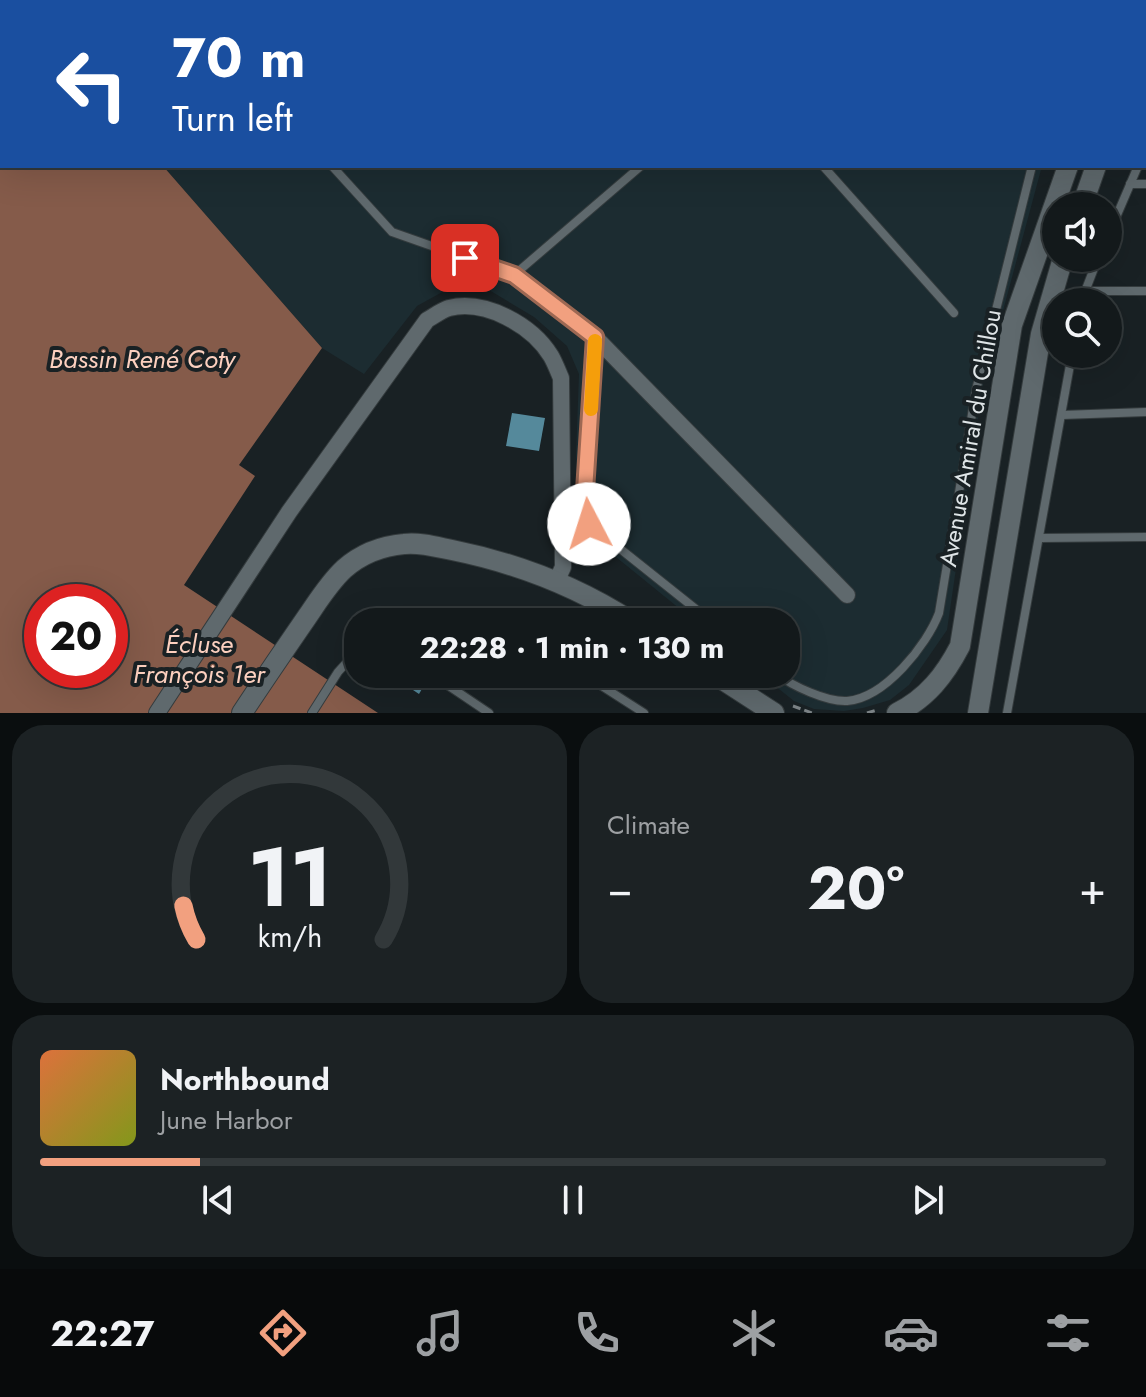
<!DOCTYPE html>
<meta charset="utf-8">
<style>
:root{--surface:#13191b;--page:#1c2224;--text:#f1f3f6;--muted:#9da0a3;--line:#32383a;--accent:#f2a07f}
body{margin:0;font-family:Jost,sans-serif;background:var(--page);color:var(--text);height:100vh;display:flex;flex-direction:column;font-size:30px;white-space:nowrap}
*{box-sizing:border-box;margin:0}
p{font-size:26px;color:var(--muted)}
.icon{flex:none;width:44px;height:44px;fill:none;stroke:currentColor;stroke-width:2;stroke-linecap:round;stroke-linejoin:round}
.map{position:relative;height:713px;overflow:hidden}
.side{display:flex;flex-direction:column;gap:12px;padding:12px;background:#0a0e0f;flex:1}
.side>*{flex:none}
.hud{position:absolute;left:0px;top:0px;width:1146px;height:168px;box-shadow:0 8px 32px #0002,0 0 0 2px var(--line);background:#1a4fa0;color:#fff;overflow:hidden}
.tools{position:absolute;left:1042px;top:192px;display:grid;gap:16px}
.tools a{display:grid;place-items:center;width:80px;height:80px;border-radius:50%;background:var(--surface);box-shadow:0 8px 32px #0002,0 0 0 2px var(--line);font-size:40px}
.speed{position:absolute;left:24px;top:584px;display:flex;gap:16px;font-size:40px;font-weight:700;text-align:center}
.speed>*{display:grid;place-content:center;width:104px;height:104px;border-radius:50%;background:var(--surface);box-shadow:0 8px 32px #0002,0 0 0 2px var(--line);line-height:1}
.speed .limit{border:12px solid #d22;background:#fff;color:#111}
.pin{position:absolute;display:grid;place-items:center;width:68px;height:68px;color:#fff;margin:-34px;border-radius:16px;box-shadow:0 4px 12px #0006}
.me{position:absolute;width:88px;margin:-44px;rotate:355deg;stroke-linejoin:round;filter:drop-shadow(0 0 6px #0008)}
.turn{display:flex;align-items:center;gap:28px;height:168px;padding:0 40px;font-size:36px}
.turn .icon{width:104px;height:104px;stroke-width:2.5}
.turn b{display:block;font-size:56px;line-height:68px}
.big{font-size:60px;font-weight:700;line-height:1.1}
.side .widget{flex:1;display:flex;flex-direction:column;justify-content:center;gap:12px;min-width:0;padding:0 28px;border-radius:32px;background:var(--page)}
.side .dial{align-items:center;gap:0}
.dial svg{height:208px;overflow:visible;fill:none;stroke:var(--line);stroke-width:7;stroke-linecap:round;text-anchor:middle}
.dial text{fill:var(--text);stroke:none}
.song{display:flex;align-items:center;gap:24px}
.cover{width:96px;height:96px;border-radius:12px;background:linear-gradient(135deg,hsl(20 70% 55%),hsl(70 70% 35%))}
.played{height:8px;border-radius:4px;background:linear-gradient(90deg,var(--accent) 15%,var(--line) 15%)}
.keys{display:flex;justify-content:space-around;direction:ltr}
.heat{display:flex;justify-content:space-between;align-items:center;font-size:44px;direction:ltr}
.side .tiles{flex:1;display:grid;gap:12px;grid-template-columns:1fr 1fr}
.widget:last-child{grid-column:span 2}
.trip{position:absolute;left:344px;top:608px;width:456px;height:80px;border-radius:32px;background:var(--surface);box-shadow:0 8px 32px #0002,0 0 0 2px var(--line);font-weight:700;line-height:80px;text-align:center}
.menu{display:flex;height:128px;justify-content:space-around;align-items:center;background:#080a0b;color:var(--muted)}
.menu .icon{width:56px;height:56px}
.menu .on{color:var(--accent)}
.menu b{font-size:36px;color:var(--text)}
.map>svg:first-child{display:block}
.built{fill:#1c2c31}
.water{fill:#855b4a;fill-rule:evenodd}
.building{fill:#55899b}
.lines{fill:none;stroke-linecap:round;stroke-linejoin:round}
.service-casing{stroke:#343b3d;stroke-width:10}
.minor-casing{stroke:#343b3d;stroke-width:18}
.tertiary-casing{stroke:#343b3d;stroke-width:22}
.path{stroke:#7b8285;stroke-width:3;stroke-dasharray:8 4;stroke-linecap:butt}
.service{stroke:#5f696d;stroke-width:8}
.minor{stroke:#5f696d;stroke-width:16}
.tertiary{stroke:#5f696d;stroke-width:20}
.route-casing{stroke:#9d6853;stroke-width:20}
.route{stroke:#f2a07f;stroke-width:14}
.slow{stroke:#f59e0b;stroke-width:14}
.labels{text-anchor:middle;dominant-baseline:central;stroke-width:8;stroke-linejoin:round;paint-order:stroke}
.street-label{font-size:24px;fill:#dfe5e7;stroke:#192124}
.water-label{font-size:26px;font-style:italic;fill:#fcd0bf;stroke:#192124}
</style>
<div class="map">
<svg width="1146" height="713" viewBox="0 0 1146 713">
<rect width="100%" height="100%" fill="#192124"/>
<!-- built -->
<g class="built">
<path d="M18,0H1101V2Z"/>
<path d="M163,166H1042L983,385L947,630L909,685L890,700L863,708L844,711L814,709L794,701L760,674H786V622H696L579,527L576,455L579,374L567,346L534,317L484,287L446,290L417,306L364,374L322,348Z"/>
</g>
<!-- water -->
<path class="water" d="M0,0L19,2H2V166H163L322,348L239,465L255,476L184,585L378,713H0ZM42,602H110V670H42Z"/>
<!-- building -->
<g class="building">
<path d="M512,413L545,418L539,451L506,446Z"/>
<path d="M389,674H414L426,682L419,694Z"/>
</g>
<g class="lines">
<!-- service casing -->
<g class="service-casing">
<g id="service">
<path d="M183,0L185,2"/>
<path d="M678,0L680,2"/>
<path d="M452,2L454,0"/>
<path d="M829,2L832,0"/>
<path d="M1088,2L1089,0"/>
<path d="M1144,152L1146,147"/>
<path d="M332,166L392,232L514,275L641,166"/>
<path d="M823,166L954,313"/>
<path d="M1130,184H1146"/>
<path d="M1108,236L1138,166"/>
<path d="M1084,291H1146"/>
<path d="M1081,302L1098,258"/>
<path d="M595,339L584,506L589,524L712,622"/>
<path d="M1062,415L1146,412"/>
<path d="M1040,538L1146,537"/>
<path d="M393,622C410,612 428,616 446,622"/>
<path d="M431,674L489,713"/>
<path d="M583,674L644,713"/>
<path d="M777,674C792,686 827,702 847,701C885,698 927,645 939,613L976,390L1032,166"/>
<path d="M312,713L338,672L358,650"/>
<path d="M1007,713L1072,354"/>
</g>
</g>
<!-- minor casing -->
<g class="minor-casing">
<g id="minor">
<path d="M514,275L595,337L847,595"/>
<path d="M157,713L289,512L427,320C434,316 442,310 449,308C485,299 532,325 551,356C555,363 558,371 561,378L563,567L556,582"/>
</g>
</g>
<!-- tertiary casing -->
<g class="tertiary-casing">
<g id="tertiary">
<path d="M1128,2L1129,0"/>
<path d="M1144,34L1146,29"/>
<path d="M1082,206L1096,166"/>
<path d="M714,674L774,713"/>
<path d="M242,713C263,681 285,649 307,617C318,601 329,583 344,569C361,554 381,546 404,544C420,542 437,547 452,550C516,563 578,587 632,622"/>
<path d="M897,713C927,698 945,675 960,646L1012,325L1068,166"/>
<path d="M978,713L1041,334L1063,258"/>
</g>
</g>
<!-- path -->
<g class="path">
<path d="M647,610L666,622"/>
<path d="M793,706L812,713"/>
<path d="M867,713L877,710"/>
</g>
<!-- service -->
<use href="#service" class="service"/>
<!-- minor -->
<use href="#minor" class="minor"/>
<!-- tertiary -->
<use href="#tertiary" class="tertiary"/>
</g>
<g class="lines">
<!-- route casing -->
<g class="route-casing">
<path id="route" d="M465,258L514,275L595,337L584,506L589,524"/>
</g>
<!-- route -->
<use href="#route" class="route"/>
<!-- slow -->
<path class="slow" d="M591,409L595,341"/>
</g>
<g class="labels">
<!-- street labels -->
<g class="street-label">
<text transform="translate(970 438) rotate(-80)">Avenue Amiral du Chillou</text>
</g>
<!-- water labels -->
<g class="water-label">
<text x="142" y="359">Bassin René Coty</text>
<text x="199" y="644">Écluse<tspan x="199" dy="30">François 1er</tspan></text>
</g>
</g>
</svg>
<div class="tools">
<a><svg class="icon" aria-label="sound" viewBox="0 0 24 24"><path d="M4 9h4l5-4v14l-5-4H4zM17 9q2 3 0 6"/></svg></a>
<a><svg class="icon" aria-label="search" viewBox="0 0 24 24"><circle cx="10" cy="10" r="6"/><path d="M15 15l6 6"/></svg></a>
</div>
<div class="speed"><div class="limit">20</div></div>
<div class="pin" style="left:465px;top:258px;background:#d93025"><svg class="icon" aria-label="arrive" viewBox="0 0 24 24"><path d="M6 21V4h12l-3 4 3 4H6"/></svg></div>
<svg class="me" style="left:589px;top:524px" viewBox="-20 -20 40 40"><circle r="19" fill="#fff"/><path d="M0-13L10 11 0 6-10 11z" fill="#f2a07f"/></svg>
<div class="trip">22:28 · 1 min · 130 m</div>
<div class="hud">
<div class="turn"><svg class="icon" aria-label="left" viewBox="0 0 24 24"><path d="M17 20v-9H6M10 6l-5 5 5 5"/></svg><div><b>70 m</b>Turn left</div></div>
</div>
</div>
<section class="side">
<div class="tiles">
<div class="widget dial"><svg viewBox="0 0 100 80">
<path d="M14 69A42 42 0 1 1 86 69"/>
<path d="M14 69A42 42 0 0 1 9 56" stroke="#f2a07f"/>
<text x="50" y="56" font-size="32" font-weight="700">11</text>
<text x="50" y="72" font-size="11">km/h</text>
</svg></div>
<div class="widget"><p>Climate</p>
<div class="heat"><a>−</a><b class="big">20°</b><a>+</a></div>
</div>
<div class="widget">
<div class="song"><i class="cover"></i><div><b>Northbound</b><p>June Harbor</p></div></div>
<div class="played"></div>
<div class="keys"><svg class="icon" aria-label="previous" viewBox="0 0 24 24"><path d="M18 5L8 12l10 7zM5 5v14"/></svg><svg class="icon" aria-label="pause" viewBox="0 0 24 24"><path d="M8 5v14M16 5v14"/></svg><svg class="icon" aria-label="next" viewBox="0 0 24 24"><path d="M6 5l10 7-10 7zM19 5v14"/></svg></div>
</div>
</div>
</section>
<nav class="menu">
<b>22:27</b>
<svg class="icon on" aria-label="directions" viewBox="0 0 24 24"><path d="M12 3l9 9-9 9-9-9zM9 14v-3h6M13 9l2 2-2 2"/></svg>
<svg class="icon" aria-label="music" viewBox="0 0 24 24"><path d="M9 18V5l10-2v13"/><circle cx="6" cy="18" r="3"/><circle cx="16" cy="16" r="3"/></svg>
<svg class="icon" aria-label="phone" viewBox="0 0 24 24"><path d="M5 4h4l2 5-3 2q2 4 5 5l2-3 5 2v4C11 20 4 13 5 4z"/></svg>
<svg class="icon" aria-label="climate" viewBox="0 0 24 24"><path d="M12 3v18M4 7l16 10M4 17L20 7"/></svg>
<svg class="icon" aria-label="car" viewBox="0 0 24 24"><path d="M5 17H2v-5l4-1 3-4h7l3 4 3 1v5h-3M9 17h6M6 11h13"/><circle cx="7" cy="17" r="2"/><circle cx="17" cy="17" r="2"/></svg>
<svg class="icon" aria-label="filters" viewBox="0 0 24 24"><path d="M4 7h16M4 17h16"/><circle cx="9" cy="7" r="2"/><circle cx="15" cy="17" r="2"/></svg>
</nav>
